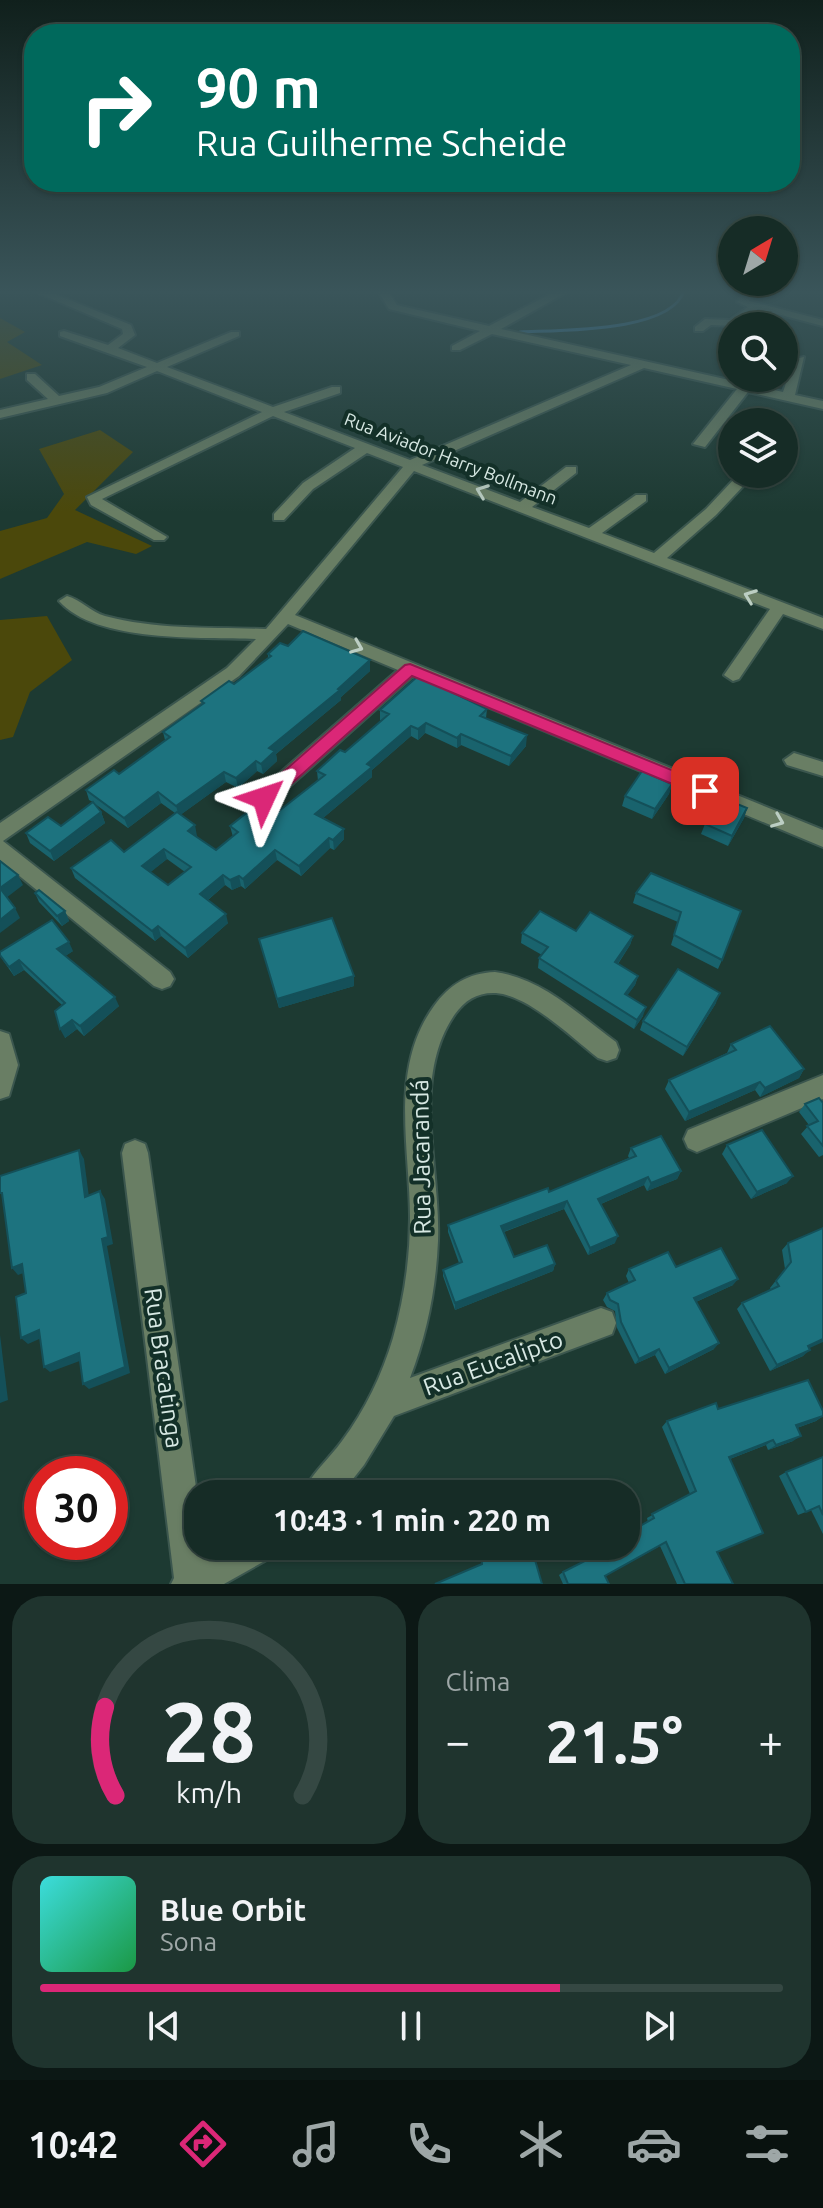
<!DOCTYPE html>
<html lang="pt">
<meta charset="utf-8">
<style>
:root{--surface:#162c26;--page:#1f342e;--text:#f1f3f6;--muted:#9ea7a7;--line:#354843;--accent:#db2777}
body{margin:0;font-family:Ubuntu,sans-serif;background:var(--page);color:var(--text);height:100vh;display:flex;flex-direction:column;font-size:30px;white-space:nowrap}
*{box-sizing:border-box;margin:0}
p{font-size:26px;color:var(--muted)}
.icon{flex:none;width:44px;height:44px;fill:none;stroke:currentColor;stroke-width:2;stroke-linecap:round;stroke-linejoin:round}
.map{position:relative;height:1584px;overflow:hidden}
.panel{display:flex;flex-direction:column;gap:12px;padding:12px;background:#0c1815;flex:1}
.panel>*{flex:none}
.top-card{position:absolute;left:24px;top:24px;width:776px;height:168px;border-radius:32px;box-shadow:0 2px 6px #0004,0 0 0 2px var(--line);background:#00695c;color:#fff;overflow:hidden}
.needle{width:52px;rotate:38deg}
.fabs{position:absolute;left:718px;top:216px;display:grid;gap:16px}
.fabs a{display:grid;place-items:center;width:80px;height:80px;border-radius:50%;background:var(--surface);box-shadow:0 2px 6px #0004,0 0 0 2px var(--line);font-size:40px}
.speed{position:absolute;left:24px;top:1456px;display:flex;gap:16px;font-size:40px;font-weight:700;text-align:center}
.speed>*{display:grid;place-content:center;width:104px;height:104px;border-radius:50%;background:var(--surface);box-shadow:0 2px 6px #0004,0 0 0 2px var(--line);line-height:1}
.speed .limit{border:12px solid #d22;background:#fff;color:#111}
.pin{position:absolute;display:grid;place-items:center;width:68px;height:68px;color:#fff;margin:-34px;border-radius:16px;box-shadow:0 4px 12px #0006}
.me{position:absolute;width:88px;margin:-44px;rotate:48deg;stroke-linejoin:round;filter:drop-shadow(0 0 6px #0008)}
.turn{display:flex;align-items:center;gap:28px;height:168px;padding:0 40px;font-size:36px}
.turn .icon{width:104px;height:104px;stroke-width:2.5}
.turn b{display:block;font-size:56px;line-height:68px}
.big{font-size:60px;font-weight:700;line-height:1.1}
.panel .widget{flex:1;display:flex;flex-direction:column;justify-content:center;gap:12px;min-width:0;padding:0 28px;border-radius:32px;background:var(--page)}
.panel .dial{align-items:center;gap:0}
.dial svg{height:208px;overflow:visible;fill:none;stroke:var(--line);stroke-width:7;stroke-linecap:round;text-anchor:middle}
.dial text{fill:var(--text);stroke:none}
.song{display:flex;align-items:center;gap:24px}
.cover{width:96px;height:96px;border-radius:12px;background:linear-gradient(135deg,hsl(180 70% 55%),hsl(140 70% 35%))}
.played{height:8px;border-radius:4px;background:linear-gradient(90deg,var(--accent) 70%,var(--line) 70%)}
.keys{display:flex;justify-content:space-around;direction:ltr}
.heat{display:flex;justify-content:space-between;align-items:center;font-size:44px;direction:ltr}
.panel .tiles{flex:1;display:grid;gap:12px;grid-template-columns:1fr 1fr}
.widget:last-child{grid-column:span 2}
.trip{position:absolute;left:184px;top:1480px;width:456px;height:80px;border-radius:32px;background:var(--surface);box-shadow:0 2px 6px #0004,0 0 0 2px var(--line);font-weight:700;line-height:80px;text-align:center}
.tabs{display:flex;height:128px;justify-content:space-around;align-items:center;background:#09120f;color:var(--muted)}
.tabs .icon{width:56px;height:56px}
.tabs .on{color:var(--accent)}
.tabs b{font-size:36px;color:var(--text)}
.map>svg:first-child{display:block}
.green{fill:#4b480b}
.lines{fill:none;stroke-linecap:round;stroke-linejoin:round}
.stream{stroke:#4284b4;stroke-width:3}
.minor-casing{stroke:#3b564e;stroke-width:4}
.minor{fill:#697e64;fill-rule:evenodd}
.wall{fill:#19636d;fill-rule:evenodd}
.shaded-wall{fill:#145059}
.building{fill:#1d737f;stroke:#145059;stroke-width:2;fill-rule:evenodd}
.oneway{stroke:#bccec3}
.route{fill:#db2777;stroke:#8e194d;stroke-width:2}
.labels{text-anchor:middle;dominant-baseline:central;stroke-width:8;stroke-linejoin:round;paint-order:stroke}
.far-street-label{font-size:18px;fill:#d7e8e3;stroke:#133028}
.near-street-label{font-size:24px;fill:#d7e8e3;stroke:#133028}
</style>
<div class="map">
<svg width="823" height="1584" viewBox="0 0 823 1584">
<rect width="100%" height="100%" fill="#1d3a32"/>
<!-- green -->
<g class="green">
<path d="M0,318L25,332L7,342L42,365L0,379Z"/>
<path d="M100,430L133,452L75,510L152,546L136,554L87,542L0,579V531L47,518L64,494L39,449Z"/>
<path d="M47,616L72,660L30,692L13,737L0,740V620Z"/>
</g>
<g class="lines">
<!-- stream -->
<path class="stream" d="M520,332C556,330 673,333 684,290"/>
<!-- minor casing -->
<g class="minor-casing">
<g id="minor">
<path d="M31,290H45L131,325L135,335L118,348L157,363L231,332H239V336L167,367L273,407L332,387H340V393L284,412L410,460L631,365L492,334L460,350H452V346L480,331L389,309L377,290H387L397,305L405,307L489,326L558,290H571L501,329L783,392L794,359L804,357L795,395L823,401V409L748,392L705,447L693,444L737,389L644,368L422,465L520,502L566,467H576V473L532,507L589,528L636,495H646V501L602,533L654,553L706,509L737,476H747V482L716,515L667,558L823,618V629L783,614L739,679L733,681L724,675L770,609L414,471L295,615L823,830V847L413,676L271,803H257L254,798L257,793L398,670L288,624L239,676L3,841L170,972L174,979L170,986L162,989L154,986L0,860V823L227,668L256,639C203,637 96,643 59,601L67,596C81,600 91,612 105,616C157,630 214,627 266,629L403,467L367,453L313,489L284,520H274V514L303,483L355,448L273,416L102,499L167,537L164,540H154L91,505L87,497L262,412L157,371L107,393L0,418V410L48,399L27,380V374H35L59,396L99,387L147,367L60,336V332L64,331L108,345L123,334L122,329Z"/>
<path d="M746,290L756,291L749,301L823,320V326L758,309L736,326L711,325L703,331H695V327L705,319L730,320L748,307L737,302Z"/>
<path d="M794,753L823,762V776L787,765L784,760Z"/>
<path d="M495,972C542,978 579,1015 616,1042L619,1050L616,1058L607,1061L598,1058C572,1038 530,996 496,993C478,992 465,1000 455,1014C410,1079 441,1168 438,1241C436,1288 427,1334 410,1378L601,1308L612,1312L616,1323L612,1334L394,1416L364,1465L341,1494H302C311,1474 329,1459 342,1441C365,1410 382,1375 393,1338C404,1299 410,1259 410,1218C410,1148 389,1068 434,1006C449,985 468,973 495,972Z"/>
<path d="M0,1031L9,1034L18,1065L9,1096L0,1099Z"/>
<path d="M823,1075V1099L697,1152L688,1148L684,1139L688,1130Z"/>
<path d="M135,1140L145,1144L148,1153L198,1501V1546H204L206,1556L223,1546H275L270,1558L224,1584H171L174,1578L122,1153L125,1144Z"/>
</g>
</g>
<!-- minor -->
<use href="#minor" class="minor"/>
</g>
<!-- wall -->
<g class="wall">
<path d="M268,654L370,671L341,697V700L276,754L277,761L263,774L257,771L238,788L226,782L180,815L197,836L196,837L216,850L233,837L230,826L275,814L318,781L317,771L345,752L382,721L380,720V710L487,709L486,718L526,746L509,766L461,745L457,748L425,733L418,740L411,736L372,770V777L323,818L344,829V839L334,850L330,848L301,876L277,860L245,889L241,886L232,890L225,885L208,900L228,923L188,958L161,936L155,941L75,878L71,868L124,852L175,813L161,803L128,828L95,804L101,812L105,823L54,861L30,843L26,833L61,826L93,802L89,800L86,790L119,774L165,740L163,732L202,705L201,701L234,684L268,658ZM167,859L185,872L168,885L150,872Z"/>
<path d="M672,784L669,794L652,819L622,806L625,796Z"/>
<path d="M747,808L744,818L728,846L701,834L705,824Z"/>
<path d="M651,873L722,960L718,969L671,945L678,922L633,903L636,893Z"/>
<path d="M35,893L65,911L69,921L62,926L39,902Z"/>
<path d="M576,931L633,936L630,945L618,964L638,976L635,985L627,995L643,1016L634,1029L538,968L539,958L542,955L521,943L522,933Z"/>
<path d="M259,939L354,986L279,1008Z"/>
<path d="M73,951L65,956L119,1006L84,1036L77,1029L65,1038L62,1005L24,970L14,976L0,956Z"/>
<path d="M716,1003L683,1056L640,1030L643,1021Z"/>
<path d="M731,1044L804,1069L799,1078L760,1097L755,1090L685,1121L665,1089L669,1080L727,1053Z"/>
<path d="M823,1103V1155L819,1157L801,1134L809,1125L799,1112L805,1104Z"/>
<path d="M727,1145L787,1183L751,1199L722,1154Z"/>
<path d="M631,1148L681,1171L677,1179L647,1191L644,1185L601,1204L615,1243L588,1255L564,1209L504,1232L514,1257L555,1264L553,1271L455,1310L443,1276V1270L459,1263L448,1232V1225L549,1192L629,1158L628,1156Z"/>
<path d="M788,1243L809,1348L803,1356L770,1371L737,1309L742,1303L771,1290L770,1288L785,1269L782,1250Z"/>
<path d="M676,1267L733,1285L696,1302L714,1349L665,1374L655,1355L635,1364L617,1328L615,1311L607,1307L603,1300L607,1293L629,1283L626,1276L629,1269Z"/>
<path d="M718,1409L823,1411V1416L816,1421L797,1428L793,1441L768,1450L766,1445L730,1459L718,1553L733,1584H677L660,1546L605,1576L609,1584H563L559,1575L563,1572L626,1546L648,1522L647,1518L690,1494L662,1427L667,1421Z"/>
<path d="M823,1457V1534L811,1510L798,1515L779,1476L786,1472Z"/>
</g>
<!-- shaded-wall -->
<g class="shaded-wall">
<path d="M370,660V671L341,697V700L276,754L277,761L263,774L261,764L269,748Z"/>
<path d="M426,723L425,733L418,740V729Z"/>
<path d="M411,726V736L372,770V777L316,824L315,814L367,764Z"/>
<path d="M461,734V745L457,748V738Z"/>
<path d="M527,735L526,746L509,766L511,756Z"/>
<path d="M256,761L257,771L238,788L236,778Z"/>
<path d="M224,772L226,782L179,816L176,806Z"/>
<path d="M672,784L669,794L652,819L655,809Z"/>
<path d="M158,792L161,803L128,828L124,818Z"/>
<path d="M747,808L744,818L728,846L732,836Z"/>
<path d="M101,812L105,823L54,861L50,851Z"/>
<path d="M195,825L197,836L190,841L188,831Z"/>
<path d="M344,829V839L334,850L333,840Z"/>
<path d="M329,838L330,848L301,876L299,866Z"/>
<path d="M164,849L167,859L146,876L142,866Z"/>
<path d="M275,850L277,860L245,889L243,879Z"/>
<path d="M18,875L23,885L6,898L0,888Z"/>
<path d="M223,875L225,885L203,904L200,894Z"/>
<path d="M239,876L241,886L232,890L230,880Z"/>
<path d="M15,908L20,918L0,933V920Z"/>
<path d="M65,911L69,921L62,926L57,916Z"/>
<path d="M226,914L228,923L188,958L185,948Z"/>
<path d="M158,926L161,936L155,941L152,931Z"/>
<path d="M633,936L630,945L612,972L615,962Z"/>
<path d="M69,942L73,951L61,959L57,949Z"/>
<path d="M19,960L24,970L14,976L9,967Z"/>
<path d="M354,976V986L279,1008L277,999Z"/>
<path d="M638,976L635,985L622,1003L625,994Z"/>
<path d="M720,993L716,1003L683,1056L687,1047Z"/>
<path d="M115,997L119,1006L84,1036L80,1026Z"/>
<path d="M646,1007L643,1016L634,1029L637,1020Z"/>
<path d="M72,1020L77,1029L65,1038L60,1029Z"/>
<path d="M804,1069L799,1078L760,1097L765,1088Z"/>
<path d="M760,1082L755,1090L685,1121L689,1112Z"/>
<path d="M79,1150L84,1159L90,1205L85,1197Z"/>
<path d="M681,1171L677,1179L647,1191L651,1183Z"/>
<path d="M793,1176L787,1183L751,1199L757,1192Z"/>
<path d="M648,1177L644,1185L596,1206L598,1199Z"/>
<path d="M100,1191L105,1199L113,1244L107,1246L130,1373L89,1389L83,1384L102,1239Z"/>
<path d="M567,1201L564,1209L500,1233L501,1226Z"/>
<path d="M618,1236L615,1243L588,1255L590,1248Z"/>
<path d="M22,1264L29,1271L18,1275L12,1268Z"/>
<path d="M555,1264L553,1271L455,1310V1303Z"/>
<path d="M738,1279L733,1285L689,1305L694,1298Z"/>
<path d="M39,1330L46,1336L28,1344L21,1338Z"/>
<path d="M0,1335L8,1400L0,1403Z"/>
<path d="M823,1339V1342L801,1352L808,1346Z"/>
<path d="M719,1343L714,1349L665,1374L669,1368Z"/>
<path d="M659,1349L655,1355L635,1364L639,1359Z"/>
<path d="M810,1350L803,1356L770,1371L777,1365Z"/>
<path d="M79,1353L85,1359L50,1372L44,1367Z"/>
<path d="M823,1416L816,1421L788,1431L796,1425Z"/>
<path d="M801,1436L793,1441L768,1450L776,1445Z"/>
<path d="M773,1440L766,1445L722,1462L729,1457Z"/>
</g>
<!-- building -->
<g class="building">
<path d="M303,631L370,660L338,689L340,690L269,748L275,751L261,764L256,761L236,778L224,772L176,806L158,792L124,818L86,790L114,770L119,774L170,737L163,732L204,703L201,701L229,681L234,684L271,656L268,654L280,643L288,646Z"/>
<path d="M418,676L487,709L480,716L527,735L511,756L461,734L457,738L426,723L418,729L411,726L367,764L372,767L315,814L344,829L333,840L329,838L299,866L275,850L243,879L239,876L230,880L223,875L200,894L226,914L185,948L158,926L152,931L71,868L111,840L124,852L177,812L195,825L188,831L216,850L238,832L230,826L259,803L275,814L325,775L317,771L340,750L345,752L389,714L380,710ZM164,849L191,867L168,885L142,866Z"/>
<path d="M642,771L672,784L655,809L625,796Z"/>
<path d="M720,797L747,808L732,836L705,824Z"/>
<path d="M93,802L101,812L50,851L26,833L48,817L61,826Z"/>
<path d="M0,861L18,875L0,888L15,908L0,920Z"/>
<path d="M651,873L741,911L722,960L674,935L681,912L636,893Z"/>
<path d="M39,890L65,911L57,916L35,893Z"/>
<path d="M540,911L576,931L590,912L633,936L615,962L638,976L625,994L646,1007L637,1020L539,958L548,947L522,933Z"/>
<path d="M332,918L354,976L277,999L259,939Z"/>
<path d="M52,920L69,942L57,949L115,997L80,1026L72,1020L60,1029L55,1011L65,1003L19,960L9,967L0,955V952Z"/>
<path d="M678,969L720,993L687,1047L643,1021Z"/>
<path d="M770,1026L804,1069L765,1088L760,1082L689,1112L669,1080L736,1050L731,1044Z"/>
<path d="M819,1098L823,1103V1146L807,1126L818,1121L805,1104Z"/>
<path d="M762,1130L793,1176L757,1192L727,1145Z"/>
<path d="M661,1136L681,1171L651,1183L648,1177L598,1199L618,1236L590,1248L567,1201L501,1226L514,1257L547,1245L555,1264L455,1303L443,1270L462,1262L448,1225L548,1188L549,1192L636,1156L631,1148Z"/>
<path d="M79,1150L85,1197L100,1191L108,1237L102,1239L125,1367L83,1384L79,1353L44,1367L39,1330L21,1338L16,1297L26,1293L22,1264L12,1268L2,1193H0V1176Z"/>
<path d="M823,1228V1339L808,1346L810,1350L777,1365L742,1303L779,1286L776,1281L791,1262L788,1243Z"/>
<path d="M721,1248L738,1279L694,1298L719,1343L669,1368L659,1349L639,1359L621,1322L618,1304L610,1300L607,1293L635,1280L629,1269L668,1252L676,1267Z"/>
<path d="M808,1380L823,1411V1416L796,1425L801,1436L776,1445L773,1440L729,1457L763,1533L717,1552L733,1584H685L666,1542L605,1576L609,1584H568L563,1572L614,1546H626V1534L654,1518L652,1514L696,1491L667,1421L716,1403L718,1409Z"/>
<path d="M823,1457V1515L819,1506L806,1512L786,1472Z"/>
<path d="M496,1546H531L542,1584H435L482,1564L481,1551Z"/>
</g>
<!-- one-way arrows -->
<defs><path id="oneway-chevron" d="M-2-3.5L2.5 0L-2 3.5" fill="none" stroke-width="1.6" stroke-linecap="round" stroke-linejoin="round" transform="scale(2)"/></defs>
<g class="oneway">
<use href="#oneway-chevron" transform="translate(482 491) rotate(-159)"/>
<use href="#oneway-chevron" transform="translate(750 596) rotate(-159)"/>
<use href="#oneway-chevron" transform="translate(357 647) rotate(22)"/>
<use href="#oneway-chevron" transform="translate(778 821) rotate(22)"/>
</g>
<!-- sky -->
<linearGradient id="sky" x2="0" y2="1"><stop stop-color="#10201c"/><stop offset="0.57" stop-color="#3a555a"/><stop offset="1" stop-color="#3a555a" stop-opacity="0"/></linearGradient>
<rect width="823" height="512" fill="url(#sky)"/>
<!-- route -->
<path class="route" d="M410,664L711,786L714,791L705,797L699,795L412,676L270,803H258L255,798L258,794L405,665Z"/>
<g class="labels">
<!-- far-street labels -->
<g class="far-street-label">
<text transform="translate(451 458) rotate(21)">Rua Aviador Harry Bollmann</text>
</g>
<!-- near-street labels -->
<g class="near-street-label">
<text transform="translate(421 1157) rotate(-91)">Rua Jacarandá</text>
<text transform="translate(493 1363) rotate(-20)">Rua Eucalipto</text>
<text transform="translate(164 1368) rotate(82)">Rua Bracatinga</text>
</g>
</g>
</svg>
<div class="fabs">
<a><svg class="needle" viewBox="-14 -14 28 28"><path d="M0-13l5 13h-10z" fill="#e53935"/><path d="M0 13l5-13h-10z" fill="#9ea7a7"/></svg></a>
<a><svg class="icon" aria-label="search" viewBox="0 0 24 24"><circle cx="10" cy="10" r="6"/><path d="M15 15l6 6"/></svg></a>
<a><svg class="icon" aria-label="layers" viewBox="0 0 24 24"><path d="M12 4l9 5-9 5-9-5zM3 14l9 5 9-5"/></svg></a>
</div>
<div class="speed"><div class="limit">30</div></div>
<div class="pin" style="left:705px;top:791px;background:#d93025"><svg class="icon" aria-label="arrive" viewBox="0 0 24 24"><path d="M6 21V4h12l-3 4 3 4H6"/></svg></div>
<svg class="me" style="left:264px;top:798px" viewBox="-20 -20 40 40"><path d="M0-17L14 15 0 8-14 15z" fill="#db2777" stroke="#fff" stroke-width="4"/></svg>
<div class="trip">10:43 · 1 min · 220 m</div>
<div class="top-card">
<div class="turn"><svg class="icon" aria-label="right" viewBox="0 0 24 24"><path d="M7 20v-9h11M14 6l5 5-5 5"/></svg><div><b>90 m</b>Rua Guilherme Scheide</div></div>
</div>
</div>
<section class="panel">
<div class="tiles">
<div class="widget dial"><svg viewBox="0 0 100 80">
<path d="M14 69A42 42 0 1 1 86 69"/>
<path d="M14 69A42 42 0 0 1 10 35" stroke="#db2777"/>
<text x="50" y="56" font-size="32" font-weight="700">28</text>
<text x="50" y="72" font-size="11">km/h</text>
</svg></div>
<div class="widget"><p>Clima</p>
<div class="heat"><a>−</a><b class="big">21.5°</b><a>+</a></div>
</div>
<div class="widget">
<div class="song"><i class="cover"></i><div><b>Blue Orbit</b><p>Sona</p></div></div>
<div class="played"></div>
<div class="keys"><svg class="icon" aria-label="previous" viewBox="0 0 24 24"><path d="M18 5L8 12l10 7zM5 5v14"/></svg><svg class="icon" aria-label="pause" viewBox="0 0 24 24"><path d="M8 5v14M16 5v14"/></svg><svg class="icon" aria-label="next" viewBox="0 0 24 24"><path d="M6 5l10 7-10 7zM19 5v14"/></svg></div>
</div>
</div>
</section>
<nav class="tabs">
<b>10:42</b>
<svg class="icon on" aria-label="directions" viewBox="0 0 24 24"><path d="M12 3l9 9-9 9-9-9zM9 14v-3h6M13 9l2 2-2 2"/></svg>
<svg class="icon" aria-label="music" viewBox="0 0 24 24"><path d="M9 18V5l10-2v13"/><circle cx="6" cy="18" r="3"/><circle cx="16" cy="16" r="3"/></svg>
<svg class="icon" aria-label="phone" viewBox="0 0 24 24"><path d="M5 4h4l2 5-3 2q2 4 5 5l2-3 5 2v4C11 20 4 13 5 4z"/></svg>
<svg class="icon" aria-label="climate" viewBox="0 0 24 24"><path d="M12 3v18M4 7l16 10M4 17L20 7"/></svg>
<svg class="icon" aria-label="car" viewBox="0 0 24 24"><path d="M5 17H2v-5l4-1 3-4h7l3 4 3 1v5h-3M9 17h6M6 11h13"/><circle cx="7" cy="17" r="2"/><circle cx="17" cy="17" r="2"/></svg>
<svg class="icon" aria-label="filters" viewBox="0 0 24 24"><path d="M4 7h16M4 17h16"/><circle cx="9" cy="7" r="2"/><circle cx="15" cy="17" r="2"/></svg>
</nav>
